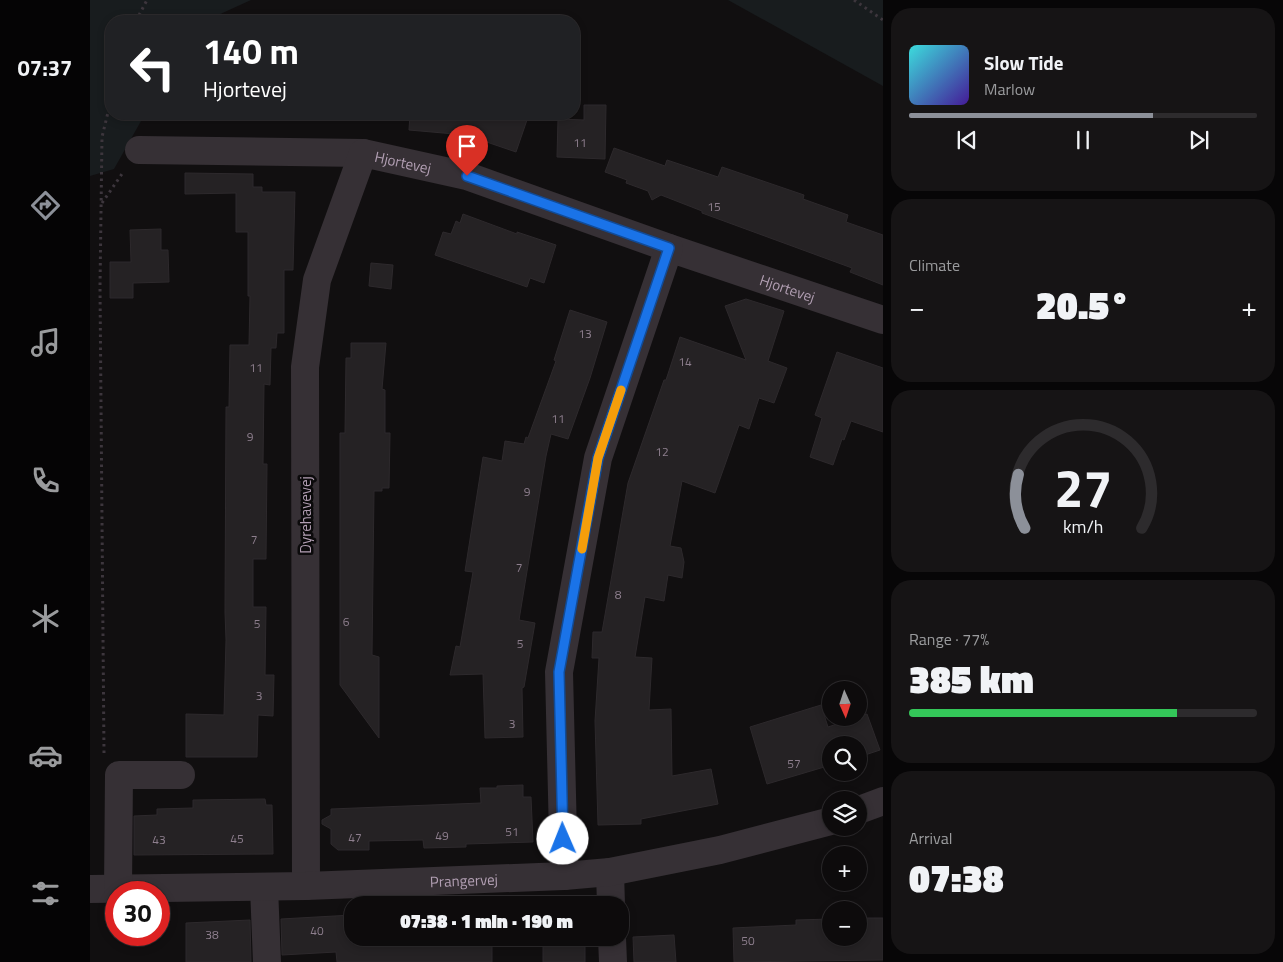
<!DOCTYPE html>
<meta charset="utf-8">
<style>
:root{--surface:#0d0b0c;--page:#161415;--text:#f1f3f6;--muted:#9a9b9d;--line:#2d2b2d;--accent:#8c9099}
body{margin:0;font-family:"Titillium Web",sans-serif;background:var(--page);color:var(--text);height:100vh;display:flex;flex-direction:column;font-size:19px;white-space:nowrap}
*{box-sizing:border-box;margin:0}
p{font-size:16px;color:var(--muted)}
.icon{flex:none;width:28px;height:28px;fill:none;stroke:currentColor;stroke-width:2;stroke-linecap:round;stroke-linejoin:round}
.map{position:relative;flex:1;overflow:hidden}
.side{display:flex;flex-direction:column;gap:8px;padding:8px;background:#070607;width:400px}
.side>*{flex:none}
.guide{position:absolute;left:15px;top:15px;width:475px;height:105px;border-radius:20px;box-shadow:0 2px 8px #0003,0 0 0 1px var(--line);background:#202124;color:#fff;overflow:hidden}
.needle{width:32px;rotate:177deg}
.buttons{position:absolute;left:732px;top:681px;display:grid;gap:10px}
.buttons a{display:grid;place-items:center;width:45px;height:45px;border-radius:50%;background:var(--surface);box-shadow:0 2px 8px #0003,0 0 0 1px var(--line);font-size:25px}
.speed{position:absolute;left:15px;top:881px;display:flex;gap:10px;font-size:25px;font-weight:700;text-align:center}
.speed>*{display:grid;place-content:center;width:65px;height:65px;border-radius:50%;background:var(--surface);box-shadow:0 2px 8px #0003,0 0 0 1px var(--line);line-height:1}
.speed .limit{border:8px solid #d22;background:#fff;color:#111}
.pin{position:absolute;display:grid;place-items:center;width:42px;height:42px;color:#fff;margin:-51px -21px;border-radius:50% 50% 50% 0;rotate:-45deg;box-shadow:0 0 5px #0007}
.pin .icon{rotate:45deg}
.me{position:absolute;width:55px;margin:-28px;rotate:359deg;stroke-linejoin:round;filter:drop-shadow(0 0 4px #0008)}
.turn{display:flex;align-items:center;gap:18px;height:105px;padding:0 15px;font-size:22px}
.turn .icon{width:65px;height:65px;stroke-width:2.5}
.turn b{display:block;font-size:35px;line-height:42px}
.big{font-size:38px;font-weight:800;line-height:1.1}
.side .tile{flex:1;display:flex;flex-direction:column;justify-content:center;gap:8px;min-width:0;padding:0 18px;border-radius:20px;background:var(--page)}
.side .dial{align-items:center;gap:0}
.dial svg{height:130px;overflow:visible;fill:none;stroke:var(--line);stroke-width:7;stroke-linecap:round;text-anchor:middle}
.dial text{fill:var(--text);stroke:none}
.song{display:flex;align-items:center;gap:15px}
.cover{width:60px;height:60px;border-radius:8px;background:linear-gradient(135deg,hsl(180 70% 55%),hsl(260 70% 35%))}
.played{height:5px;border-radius:2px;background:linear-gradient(90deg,var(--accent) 70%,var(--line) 70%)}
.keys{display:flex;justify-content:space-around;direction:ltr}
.heat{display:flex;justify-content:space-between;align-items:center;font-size:28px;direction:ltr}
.charge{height:8px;border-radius:4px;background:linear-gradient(90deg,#34c759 77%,var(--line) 0)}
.trip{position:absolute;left:254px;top:896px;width:285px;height:50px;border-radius:20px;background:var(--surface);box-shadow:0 2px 8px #0003,0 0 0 1px var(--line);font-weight:800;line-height:50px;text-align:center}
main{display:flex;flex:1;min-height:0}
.tabs{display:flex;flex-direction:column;width:90px;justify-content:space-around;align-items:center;background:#050405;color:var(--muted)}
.tabs .icon{width:35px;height:35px}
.tabs .selected{color:var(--accent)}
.tabs b{font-size:22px;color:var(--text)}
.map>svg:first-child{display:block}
.green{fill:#181c1e}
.building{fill:#252224;stroke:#2d292c}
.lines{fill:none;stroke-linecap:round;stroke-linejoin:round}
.path{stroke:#3d363d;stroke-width:3;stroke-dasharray:2.5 4;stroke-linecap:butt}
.minor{stroke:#363035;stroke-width:28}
.route-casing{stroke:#114b97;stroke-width:12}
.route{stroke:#1a73e8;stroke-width:9}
.slow{stroke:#f59e0b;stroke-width:9}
.labels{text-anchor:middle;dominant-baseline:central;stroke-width:5;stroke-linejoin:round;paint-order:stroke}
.number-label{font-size:12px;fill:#8e7f8e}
.street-label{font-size:15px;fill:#b29fb3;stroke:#0b0a0b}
</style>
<main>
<nav class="tabs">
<b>07:37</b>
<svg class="icon selected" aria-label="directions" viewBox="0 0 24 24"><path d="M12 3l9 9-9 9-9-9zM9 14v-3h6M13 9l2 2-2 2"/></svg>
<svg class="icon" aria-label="music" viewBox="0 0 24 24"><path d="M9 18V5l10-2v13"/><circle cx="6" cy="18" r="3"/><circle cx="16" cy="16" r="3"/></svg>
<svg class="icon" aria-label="phone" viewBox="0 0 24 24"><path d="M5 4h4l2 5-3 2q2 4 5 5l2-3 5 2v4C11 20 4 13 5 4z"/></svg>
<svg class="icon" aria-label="climate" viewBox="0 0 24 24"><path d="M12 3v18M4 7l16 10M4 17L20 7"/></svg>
<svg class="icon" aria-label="car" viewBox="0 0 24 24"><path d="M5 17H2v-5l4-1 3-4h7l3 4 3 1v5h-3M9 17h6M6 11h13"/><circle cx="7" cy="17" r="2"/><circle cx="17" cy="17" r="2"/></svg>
<svg class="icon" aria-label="filters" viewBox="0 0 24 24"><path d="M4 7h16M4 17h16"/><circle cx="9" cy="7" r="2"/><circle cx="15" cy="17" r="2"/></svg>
</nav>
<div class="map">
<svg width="793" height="962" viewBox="0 0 793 962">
<rect width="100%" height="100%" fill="#110f10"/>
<!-- green -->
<g class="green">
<path d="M0,0H161L115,21H21V114H53L51,121L24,169L0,176Z"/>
<path d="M638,0H793V86Z"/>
</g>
<!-- building -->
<g class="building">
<path d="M494,105H516L515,159L467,157L468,119L494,120Z"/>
<path d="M320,114H433L431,117H438L426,152L376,135L319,130Z"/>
<path d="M524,148L575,166L577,160L628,177L632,167L714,195L713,199L758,215L756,222L793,235V285L760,272L762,268L612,213V211L571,195L562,200L558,191L536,183L537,180L515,172Z"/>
<path d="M95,173L163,174V187H172V192H205L203,270H194V333H187L186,348H181L180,385L174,384L173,464H177L176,559H163V607H176L175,675H184L183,716L168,715L167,757H96V714L134,715L136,640L135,612L136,407H139L140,345H159L160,296H158V232H146V193L95,194Z"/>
<path d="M373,214L427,234V232L466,245L454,283L440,278L437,287L345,255L353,232L361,234L366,221L370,223Z"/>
<path d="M71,229V250H78L79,282L43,283V298H20V262H41L40,230Z"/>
<path d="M281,263L303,265L301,289L279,286Z"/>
<path d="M656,299L694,311L678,361L697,368L684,403L669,398L659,429L649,425L625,493L592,481L580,546L591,548L594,562L592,578L578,575L574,601L555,597L545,657L562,658L559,710L581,709L582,776L621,769L628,804L551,819V824L508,825L505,721L509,658H502L503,632H512L538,483L574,380H576L590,337L656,360L635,306Z"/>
<path d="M480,310L517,322L500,378L478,439L461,434L456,456L429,620L445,623L434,687L432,688L433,737L395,738L393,674L360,675L366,646L370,647L383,572L375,571L393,457L412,461L415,441L434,444L436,437L438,438L466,361L464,360Z"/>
<path d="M261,343H296L292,389L295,390V433H300L299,488H292V491H284L282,655L289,657V738L250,685V433H255L256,358H261Z"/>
<path d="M747,352L793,368V432L761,421L754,440L752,439L743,465L720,457L732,418L725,415Z"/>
<path d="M731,705L738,727L777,714L790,750L769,757V745H741V765L677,784L660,727Z"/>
<path d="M433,785V797H441L443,842L376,844V847L334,848L333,840L279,841V850H248L241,844V829L232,824V820L241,815V809L391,803L390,788H407V786Z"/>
<path d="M175,799L176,805H182L183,854L44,855V816L67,815V809L103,808V800Z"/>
<path d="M262,915V938H398V941H402V962H247L246,952L192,955L191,919Z"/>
<path d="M769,918H793V960L644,962L643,928L706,925V920L741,919V938H769Z"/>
<path d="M160,920L161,962H96V923Z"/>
<path d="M584,935L586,962H544L543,937Z"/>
<rect x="453" y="938" width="42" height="24"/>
</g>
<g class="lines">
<!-- path -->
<g class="path">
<path d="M764,0L793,20"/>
<path d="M46,21L57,0"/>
<path d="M12,203L34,171"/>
<path d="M14,753L10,287L12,137L21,100"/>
</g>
<!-- minor -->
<g class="minor">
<path id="s1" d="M49,150L273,153L377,176L579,248L793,320"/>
<path d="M769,810L793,801"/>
<path d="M520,872L521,905"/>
<path d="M474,876L469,672L508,458L579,248"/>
<path d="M216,886L215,367L227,280L273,153"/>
<path d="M174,887L177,962"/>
<path id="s2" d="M0,889L216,886L474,876L520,872L630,850L741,821"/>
<path d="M28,889L29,775H91"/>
<path d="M522,938L523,962"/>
</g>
</g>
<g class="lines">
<!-- route casing -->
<g class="route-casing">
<path id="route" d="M377,176L579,248L508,458L469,672L473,839"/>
</g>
<!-- route -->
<use href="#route" class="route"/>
<!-- slow -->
<path class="slow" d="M492,549L508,458L531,390"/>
</g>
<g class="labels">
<!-- number labels -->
<g class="number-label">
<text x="490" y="142">11</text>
<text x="624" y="206">15</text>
<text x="495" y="333">13</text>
<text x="595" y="361">14</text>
<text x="166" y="367">11</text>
<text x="468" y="418">11</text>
<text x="160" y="436">9</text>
<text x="572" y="451">12</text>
<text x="437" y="491">9</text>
<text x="164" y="539">7</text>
<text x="429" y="567">7</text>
<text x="528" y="594">8</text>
<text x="256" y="621">6</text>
<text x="167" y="623">5</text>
<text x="430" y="643">5</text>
<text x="169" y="695">3</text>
<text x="422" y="723">3</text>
<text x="704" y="763">57</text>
<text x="422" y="831">51</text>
<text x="352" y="835">49</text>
<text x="265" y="837">47</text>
<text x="147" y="838">45</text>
<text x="69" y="839">43</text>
<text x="227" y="930">40</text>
<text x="122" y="934">38</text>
<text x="658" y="940">50</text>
</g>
<!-- street labels -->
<g class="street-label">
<text stroke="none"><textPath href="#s1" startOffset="265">Hjortevej</textPath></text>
<text stroke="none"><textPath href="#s1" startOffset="670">Hjortevej</textPath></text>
<text transform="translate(215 515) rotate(-90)">Dyrehavevej</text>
<text stroke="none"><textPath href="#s2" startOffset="374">Prangervej</textPath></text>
</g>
</g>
</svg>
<div class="buttons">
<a><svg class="needle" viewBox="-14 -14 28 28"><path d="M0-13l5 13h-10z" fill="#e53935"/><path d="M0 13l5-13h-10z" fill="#9a9b9d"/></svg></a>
<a><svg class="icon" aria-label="search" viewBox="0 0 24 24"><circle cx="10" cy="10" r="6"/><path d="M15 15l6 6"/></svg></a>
<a><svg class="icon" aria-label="layers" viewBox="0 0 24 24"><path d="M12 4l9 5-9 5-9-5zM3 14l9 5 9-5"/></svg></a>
<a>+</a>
<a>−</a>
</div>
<div class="speed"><div class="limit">30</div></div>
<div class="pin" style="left:377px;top:176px;background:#d93025"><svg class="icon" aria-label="arrive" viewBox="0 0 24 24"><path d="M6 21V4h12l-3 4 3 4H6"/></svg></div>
<svg class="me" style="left:473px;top:839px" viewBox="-20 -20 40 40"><circle r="19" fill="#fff"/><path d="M0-13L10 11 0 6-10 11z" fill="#1a73e8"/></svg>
<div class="trip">07:38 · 1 min · 190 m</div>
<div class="guide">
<div class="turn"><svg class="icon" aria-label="left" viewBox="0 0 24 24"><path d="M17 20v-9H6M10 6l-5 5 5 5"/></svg><div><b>140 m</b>Hjortevej</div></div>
</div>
</div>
<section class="side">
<div class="tile">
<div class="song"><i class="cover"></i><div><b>Slow Tide</b><p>Marlow</p></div></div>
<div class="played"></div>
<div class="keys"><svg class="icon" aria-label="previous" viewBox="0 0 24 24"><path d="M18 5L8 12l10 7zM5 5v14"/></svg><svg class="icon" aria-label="pause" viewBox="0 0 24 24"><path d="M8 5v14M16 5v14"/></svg><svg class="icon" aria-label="next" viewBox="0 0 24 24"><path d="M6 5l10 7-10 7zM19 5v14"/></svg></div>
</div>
<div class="tile"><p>Climate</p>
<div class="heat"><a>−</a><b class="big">20.5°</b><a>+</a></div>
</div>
<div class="tile dial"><svg viewBox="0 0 100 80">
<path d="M14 69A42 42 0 1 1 86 69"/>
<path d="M14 69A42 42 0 0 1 10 36" stroke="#8c9099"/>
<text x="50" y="56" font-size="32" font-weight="700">27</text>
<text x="50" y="72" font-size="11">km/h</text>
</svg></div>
<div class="tile"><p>Range · 77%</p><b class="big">385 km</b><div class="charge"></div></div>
<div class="tile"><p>Arrival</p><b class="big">07:38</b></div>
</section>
</main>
